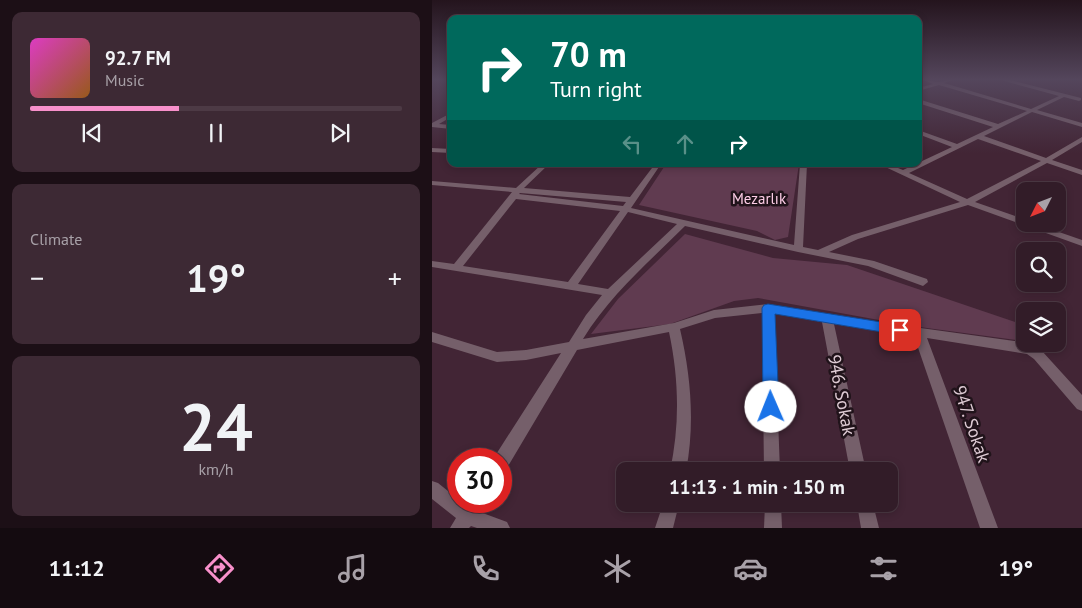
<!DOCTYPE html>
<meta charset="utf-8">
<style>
:root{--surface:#321c28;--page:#3d2934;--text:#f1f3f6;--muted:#a8a1a8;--line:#4d3a45;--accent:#f890cb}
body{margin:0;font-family:"PT Sans",sans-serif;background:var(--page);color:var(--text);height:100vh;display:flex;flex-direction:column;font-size:19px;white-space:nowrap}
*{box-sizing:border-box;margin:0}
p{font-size:16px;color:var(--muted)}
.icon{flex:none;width:28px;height:28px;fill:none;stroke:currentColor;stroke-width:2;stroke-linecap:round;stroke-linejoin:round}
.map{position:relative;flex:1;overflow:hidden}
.side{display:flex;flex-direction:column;gap:12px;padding:12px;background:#1c0f16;width:432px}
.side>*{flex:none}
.guide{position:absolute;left:15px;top:15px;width:475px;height:152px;border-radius:10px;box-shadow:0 2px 8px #0003,0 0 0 1px var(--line);background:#00695c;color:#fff;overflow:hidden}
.needle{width:32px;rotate:228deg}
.controls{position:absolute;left:584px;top:182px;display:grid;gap:10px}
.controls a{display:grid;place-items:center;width:50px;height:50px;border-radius:10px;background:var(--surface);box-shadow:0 2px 8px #0003,0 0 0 1px var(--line);font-size:25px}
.speed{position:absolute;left:15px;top:448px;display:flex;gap:10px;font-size:25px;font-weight:700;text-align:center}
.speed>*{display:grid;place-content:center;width:65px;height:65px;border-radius:50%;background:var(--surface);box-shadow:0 2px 8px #0003,0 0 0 1px var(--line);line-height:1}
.speed .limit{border:8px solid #d22;background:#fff;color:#111}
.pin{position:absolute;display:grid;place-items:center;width:42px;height:42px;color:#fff;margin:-21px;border-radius:10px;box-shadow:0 2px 8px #0006}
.me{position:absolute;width:55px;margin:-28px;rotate:359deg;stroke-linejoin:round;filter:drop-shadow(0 0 4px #0008)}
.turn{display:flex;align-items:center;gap:18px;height:105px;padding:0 20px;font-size:22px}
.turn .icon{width:65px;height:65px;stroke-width:2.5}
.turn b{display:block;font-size:35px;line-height:42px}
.lanes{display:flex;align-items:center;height:48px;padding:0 20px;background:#0003;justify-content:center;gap:25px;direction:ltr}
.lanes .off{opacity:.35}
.big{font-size:38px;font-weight:800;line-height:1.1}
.side .widget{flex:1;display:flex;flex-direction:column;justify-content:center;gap:8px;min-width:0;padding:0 18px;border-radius:10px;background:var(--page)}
.side .dial{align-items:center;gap:0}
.dial b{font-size:65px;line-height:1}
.song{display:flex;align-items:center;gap:15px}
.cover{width:60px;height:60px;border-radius:8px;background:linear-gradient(135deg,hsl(310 70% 55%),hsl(30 70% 35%))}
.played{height:5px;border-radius:2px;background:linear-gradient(90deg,var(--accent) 40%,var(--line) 40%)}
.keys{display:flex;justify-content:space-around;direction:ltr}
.heat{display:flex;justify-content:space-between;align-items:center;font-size:28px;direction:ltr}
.trip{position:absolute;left:184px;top:462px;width:282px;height:50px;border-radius:10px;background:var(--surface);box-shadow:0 2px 8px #0003,0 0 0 1px var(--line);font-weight:800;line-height:50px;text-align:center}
.dock{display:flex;height:80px;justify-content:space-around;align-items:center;background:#140b10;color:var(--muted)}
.dock .icon{width:35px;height:35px}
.dock .active{color:var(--accent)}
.dock b{font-size:22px;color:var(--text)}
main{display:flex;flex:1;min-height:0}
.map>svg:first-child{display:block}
.green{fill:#603b50}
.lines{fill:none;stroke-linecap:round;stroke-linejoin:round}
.street{fill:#755f6a;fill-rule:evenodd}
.route{fill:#1a73e8;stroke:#114b97}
.labels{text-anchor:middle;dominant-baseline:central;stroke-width:5;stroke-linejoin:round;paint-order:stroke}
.park-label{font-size:15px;fill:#fecee7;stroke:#20131a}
.near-street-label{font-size:18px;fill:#decbd4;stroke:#20131a}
</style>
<main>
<section class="side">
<div class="widget">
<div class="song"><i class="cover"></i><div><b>92.7 FM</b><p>Music</p></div></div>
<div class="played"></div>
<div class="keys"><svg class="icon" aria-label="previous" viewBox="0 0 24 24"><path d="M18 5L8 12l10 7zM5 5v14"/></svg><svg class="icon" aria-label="pause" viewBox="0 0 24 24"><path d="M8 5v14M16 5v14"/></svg><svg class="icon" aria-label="next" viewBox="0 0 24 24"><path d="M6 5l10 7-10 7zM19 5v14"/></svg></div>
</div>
<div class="widget"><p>Climate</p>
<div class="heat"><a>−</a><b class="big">19°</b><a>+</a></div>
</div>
<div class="widget dial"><b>24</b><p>km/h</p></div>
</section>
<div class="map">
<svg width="650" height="528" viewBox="0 0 650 528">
<rect width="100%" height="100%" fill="#422535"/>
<!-- green -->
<g class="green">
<path d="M234,164H367L356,237L343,240L325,231L207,205Z"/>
<path d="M253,234L341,258L415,265L592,325V341L480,326L326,298L302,301L238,324L159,334L186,299Z"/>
</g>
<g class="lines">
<!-- street -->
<g class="street">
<path d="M489,79C495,79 500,82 506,82C511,82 517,79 523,79L512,83L599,109L627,96L565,79H574L649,98V100L647,101L632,97L605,110L650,123V127L600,112L552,136L614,158L650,137V142L620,160L650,170V175L615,163L543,202L592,219V224H604L650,240V246L536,205L426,239L397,252L442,261L495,279L496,282L491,286L436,266L366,252L253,226C217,262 178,295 151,339L242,323L282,310L336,304L395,315L590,342L603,346L610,351L650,395V411L645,409L602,359L595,354L495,338L566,528H548L482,336L402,324L434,471H418L390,322L342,313L348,471H332L330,313L283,318L248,329C259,376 263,424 254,471H238C248,425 247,379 237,332L145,350L75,468L69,470V459H63V456L129,353L94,360L65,362L0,342V332L65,352L94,350L137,342L154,315L170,295L0,267V261L22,264L80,192L0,185V181L84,188L110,164H117L92,188L198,197L223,164H229L199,208L362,245L368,164H375L371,247L386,250L420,235L528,202L447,164H456L471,170L520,147L486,134V130L525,144L561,127L486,103V99L566,124L595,111L507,85L486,91V88L501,84ZM546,139L609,161L535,199L477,173ZM88,193L194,202L191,206L87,194ZM84,199L188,211L136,282L31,266ZM196,212L245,224L176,289L146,284Z"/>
<path d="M19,113V117L7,124L19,125V129L0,127V123Z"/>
<path d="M0,148L19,149V153L0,152Z"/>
<path d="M0,481L6,483L26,499V501L33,504L35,501H53L48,512L75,522L78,528H45L39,526L37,528H18L24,518L0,499Z"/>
<path d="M231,504H247L241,528H223Z"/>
<path d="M333,504H349L350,528H332Z"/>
<path d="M425,504H441L447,528H429Z"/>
</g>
</g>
<!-- sky -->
<linearGradient id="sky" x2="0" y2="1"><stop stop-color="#24141d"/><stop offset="0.52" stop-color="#54465c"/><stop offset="1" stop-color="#54465c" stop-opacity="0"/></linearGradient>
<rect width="650" height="153" fill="url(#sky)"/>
<!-- route -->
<path class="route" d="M336,304L468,325L473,326L475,330L473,334L468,335L343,314L347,407L345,412L339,414L333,412L331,407L330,308L332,305Z"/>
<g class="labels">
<!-- park labels -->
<g class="park-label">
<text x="327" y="198">Mezarlık</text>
</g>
<!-- near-street labels -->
<g class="near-street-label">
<text transform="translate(410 395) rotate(79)">946. Sokak</text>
<text transform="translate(540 424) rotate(71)">947. Sokak</text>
</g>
</g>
</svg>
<div class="controls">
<a><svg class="needle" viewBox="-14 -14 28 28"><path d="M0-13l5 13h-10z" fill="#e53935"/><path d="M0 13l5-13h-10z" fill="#a8a1a8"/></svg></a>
<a><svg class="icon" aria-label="search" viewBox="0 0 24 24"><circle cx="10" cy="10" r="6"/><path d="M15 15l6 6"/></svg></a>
<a><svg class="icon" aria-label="layers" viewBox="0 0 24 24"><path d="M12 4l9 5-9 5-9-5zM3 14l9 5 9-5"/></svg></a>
</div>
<div class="speed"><div class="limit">30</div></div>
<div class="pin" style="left:468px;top:330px;background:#d93025"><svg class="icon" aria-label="arrive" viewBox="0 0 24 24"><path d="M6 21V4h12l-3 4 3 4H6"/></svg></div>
<svg class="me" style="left:339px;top:407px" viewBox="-20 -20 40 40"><circle r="19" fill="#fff"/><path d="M0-13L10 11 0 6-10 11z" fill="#1a73e8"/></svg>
<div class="trip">11:13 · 1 min · 150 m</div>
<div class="guide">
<div class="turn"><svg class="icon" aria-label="right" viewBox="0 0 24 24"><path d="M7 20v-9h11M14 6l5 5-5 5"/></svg><div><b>70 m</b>Turn right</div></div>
<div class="lanes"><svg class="icon off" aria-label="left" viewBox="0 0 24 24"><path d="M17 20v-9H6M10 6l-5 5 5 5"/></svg><svg class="icon off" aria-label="ahead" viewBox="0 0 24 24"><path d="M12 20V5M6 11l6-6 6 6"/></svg><svg class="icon" aria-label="right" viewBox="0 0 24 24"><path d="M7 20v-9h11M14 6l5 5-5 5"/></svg></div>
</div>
</div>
</main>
<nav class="dock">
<b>11:12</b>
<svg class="icon active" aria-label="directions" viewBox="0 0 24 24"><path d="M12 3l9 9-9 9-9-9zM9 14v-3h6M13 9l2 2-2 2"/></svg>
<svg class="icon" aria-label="music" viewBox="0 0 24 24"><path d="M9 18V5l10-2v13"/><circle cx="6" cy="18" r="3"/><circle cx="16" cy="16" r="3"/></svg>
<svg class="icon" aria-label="phone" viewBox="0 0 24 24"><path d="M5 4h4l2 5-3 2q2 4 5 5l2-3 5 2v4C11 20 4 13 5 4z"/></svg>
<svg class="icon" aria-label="climate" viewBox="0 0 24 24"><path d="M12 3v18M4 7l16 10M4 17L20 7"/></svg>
<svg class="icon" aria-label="car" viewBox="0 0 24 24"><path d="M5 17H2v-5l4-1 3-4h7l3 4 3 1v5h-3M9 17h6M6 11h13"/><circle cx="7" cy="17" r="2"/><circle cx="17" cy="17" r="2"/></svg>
<svg class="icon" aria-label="filters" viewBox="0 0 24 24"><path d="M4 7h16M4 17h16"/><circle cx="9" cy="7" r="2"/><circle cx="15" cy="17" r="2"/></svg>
<b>19°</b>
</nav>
